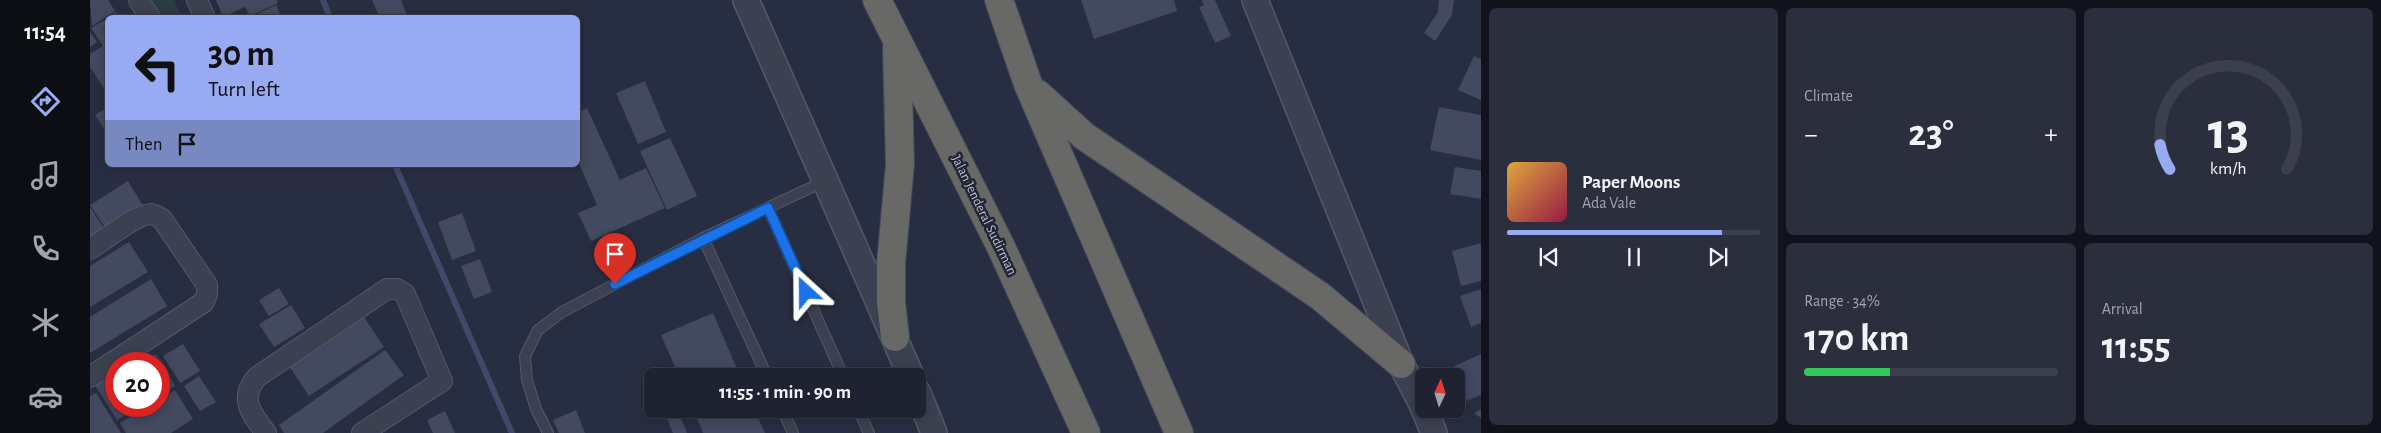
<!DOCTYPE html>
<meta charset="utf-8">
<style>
:root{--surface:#1e2231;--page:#2b2f3d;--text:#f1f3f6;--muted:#a1a4ab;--line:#3c3f4d;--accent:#97aaf2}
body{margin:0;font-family:"Alegreya Sans",sans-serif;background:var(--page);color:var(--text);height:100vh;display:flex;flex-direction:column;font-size:19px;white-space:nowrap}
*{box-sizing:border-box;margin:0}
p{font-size:16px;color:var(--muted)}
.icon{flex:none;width:28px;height:28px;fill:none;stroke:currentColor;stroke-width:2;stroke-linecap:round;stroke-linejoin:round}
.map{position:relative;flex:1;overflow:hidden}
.panel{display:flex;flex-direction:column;gap:8px;padding:8px;background:#10131b;width:900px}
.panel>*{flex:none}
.guide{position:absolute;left:15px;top:15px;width:475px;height:152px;border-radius:8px;box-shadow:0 2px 12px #0003,0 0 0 1px var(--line);background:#97aaf2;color:#111;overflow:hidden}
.needle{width:32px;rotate:4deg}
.controls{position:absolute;left:1325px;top:368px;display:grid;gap:10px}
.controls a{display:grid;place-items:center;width:50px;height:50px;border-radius:8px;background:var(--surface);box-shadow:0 2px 12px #0003,0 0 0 1px var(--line);font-size:25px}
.speed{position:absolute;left:15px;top:352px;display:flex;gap:10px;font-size:25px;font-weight:700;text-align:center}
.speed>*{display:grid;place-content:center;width:65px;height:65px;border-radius:50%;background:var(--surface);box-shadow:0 2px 12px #0003,0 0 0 1px var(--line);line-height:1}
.speed .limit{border:8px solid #d22;background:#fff;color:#111}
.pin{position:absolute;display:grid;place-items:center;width:42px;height:42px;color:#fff;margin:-51px -21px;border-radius:50% 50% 50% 0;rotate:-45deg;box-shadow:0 0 5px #0007}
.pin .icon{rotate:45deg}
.me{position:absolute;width:55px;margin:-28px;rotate:336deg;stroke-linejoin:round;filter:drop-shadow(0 0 4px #0008)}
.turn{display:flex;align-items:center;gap:18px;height:105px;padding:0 20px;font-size:22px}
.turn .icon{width:65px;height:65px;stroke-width:2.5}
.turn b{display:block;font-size:35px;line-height:42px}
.then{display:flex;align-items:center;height:48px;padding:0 20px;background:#0003;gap:10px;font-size:19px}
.big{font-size:38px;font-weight:600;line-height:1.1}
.panel .widget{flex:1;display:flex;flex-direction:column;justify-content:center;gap:8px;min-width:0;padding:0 18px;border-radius:8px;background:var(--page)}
.panel .dial{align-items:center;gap:0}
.dial svg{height:130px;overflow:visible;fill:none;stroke:var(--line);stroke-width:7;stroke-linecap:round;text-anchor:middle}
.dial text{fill:var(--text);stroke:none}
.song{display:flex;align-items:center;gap:15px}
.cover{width:60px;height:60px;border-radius:8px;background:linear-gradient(135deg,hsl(40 70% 55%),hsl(340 70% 35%))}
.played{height:5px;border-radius:2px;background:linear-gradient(90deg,var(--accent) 85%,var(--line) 85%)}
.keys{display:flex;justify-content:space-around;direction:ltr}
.heat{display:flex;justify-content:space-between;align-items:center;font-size:28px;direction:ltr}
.charge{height:8px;border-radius:4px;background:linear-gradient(90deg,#34c759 34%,var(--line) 0)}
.panel .tiles{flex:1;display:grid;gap:8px;grid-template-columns:repeat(3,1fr)}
.widget:first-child{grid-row:span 2}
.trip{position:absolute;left:554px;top:368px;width:282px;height:50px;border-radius:8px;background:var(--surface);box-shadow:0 2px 12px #0003,0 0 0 1px var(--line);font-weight:600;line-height:50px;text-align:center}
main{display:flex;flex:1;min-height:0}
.tabs{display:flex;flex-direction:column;width:90px;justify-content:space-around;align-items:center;background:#0c0e14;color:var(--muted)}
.tabs .icon{width:35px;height:35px}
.tabs .on{color:var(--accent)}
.tabs b{font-size:22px;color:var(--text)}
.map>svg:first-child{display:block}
.green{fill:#2a3b42}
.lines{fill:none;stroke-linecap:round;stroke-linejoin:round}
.stream{stroke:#3f4969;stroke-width:6}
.building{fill:#43495e}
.service-casing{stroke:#545968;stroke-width:12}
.minor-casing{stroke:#545968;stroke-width:22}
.tertiary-casing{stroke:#545968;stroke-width:28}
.trunk-casing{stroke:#444958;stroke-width:30}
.service{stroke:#3c4151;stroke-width:10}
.minor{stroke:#3c4151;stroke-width:20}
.tertiary{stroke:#3c4151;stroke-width:25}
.trunk{stroke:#686866;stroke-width:28}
.route-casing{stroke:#114b97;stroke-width:12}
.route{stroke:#1a73e8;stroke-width:9}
.labels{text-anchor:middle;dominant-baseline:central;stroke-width:5;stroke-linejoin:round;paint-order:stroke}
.street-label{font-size:14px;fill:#b9bdcb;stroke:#212636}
</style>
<main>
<nav class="tabs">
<b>11:54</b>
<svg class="icon on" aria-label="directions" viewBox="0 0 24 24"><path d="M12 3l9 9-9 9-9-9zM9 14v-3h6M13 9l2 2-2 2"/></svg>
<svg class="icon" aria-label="music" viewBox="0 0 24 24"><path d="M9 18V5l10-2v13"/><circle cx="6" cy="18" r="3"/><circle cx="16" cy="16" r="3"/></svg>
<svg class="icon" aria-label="phone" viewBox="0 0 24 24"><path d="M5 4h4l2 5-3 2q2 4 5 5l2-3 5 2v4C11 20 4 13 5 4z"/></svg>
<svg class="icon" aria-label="climate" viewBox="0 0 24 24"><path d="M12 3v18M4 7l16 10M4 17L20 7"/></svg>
<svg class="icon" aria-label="car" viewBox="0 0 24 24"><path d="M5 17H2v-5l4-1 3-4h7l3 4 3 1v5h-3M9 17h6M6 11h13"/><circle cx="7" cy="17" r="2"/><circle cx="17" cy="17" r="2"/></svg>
</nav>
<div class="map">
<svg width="1391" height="433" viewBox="0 0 1391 433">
<rect width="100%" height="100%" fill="#282e41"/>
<!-- green -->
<path class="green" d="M50,0H84L92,17H61Z"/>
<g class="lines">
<!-- stream -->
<g class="stream">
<path d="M233,0L240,18"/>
<path d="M305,165L422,433"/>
</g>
</g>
<!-- building -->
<g class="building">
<path d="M0,0H18L25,11L2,26Z"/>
<path d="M126,0H187L188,3L160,16L155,7L133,17Z"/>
<path d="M282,0H311L318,18H290Z"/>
<path d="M991,0H1084L1087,11L1004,39Z"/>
<path d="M1112,0H1125L1141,36L1125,43L1109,7L1114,5Z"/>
<path d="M1349,0H1364L1362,15L1345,41L1334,33L1348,12Z"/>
<path d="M186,5L192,18H166L165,15Z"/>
<path d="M26,12L29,18H18Z"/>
<path d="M18,18V94L0,67V54L13,46L1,28Z"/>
<path d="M0,32L7,42L0,47Z"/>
<path d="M1384,56L1391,59V100L1368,90Z"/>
<path d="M555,81L576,132L548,144L526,93Z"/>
<path d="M18,107V135L5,115Z"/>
<path d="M1349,107L1391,115V160L1340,150Z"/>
<path d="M497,108L530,180L556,168L575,208L501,241L488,213L507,205L488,161V112Z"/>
<path d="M580,138L607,196L577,210L550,151Z"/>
<path d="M1365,167L1391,171V199L1360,194Z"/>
<path d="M38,181L55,209L18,232L0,205Z"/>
<path d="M0,207L18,235L0,246Z"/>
<path d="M372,213L386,251L362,260L348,222Z"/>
<path d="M39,242L58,272L0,307V266Z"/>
<path d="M1391,243V281L1371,286L1362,251Z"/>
<path d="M390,259L402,292L384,299L371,266Z"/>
<path d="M61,279L77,306L0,353V317Z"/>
<path d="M189,288L199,304L179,316L169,300Z"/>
<path d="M1391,289V323L1381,327L1370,296Z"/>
<path d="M201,305L215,328L184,347L169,324Z"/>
<path d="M623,313L650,376H589L571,335Z"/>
<path d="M274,317L294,347L219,396L199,366Z"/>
<path d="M93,344L110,371L90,383L73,356Z"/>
<path d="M295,350L314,375L233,433H194L189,425Z"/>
<path d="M66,354L85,386L69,395V364H50Z"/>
<path d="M1391,354V395L1377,401L1368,383L1366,384V376H1359L1356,370Z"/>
<path d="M26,372V406H50L27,420L5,385Z"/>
<path d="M109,376L126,402L110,411L94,386Z"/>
<path d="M85,390L103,419L81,433H36L30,423L58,406H69V400Z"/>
<path d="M6,393L31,433H0V396Z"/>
<path d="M573,409H587L597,433H583Z"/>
<path d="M603,409H664L675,433H613Z"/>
<path d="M1391,409V418L1384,413Z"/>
<path d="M486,410L495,433H469L463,420Z"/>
<path d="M355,411L365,433H343L337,420Z"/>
</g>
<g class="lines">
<!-- service casing -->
<g class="service-casing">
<g id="service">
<path d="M678,208L753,376"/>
<path d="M613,238L677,376"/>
<path d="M692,409L703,433"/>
<path d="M768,409L779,433"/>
<path d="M458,433L446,409L437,380L435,356L448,330L472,312L613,238L735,181"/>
</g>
</g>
<!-- minor casing -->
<g class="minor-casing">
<g id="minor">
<path d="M49,0L60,18"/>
<path d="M107,0L115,18"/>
<path d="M0,249C13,241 48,213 61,214C65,215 69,217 72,219L117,285V294L114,302L0,377"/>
<path d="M176,433C162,414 148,399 167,377L297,289H307L315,294L352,381L272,433"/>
</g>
</g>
<!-- tertiary casing -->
<g class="tertiary-casing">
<g id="tertiary">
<path d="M656,0L821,376"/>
<path d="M1165,0L1311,364L1334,408"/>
<path d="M828,393L844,433"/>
<path d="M1334,409L1344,433"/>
</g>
</g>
<!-- trunk casing -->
<g class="trunk-casing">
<g id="trunk">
<path d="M787,0L911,247L996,433"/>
<path d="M909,0L938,84L1089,433"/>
<path d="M948,94L994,136L1230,296L1311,364"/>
<path d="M805,337L801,302V264L810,164L807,49"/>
</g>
</g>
<!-- service -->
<use href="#service" class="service"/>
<!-- minor -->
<use href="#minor" class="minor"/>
<!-- tertiary -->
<use href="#tertiary" class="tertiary"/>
<!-- trunk -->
<use href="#trunk" class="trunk"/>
</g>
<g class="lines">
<!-- route casing -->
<g class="route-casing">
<path id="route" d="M525,284L678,208L716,292"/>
</g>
<!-- route -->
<use href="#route" class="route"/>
</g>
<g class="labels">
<!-- street labels -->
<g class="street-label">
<text transform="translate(894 215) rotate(64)">Jalan Jenderal Sudirman</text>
</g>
</g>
</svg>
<div class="controls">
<a><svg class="needle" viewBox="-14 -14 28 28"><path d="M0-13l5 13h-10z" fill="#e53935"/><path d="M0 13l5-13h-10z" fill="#a1a4ab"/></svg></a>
</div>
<div class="speed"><div class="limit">20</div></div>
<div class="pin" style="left:525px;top:284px;background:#d93025"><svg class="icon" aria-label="arrive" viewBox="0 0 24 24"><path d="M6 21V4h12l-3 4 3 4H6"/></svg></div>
<svg class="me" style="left:716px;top:292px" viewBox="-20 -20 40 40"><path d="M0-17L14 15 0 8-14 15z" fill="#1a73e8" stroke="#fff" stroke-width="4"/></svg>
<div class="trip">11:55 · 1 min · 90 m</div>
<div class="guide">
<div class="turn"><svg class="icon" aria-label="left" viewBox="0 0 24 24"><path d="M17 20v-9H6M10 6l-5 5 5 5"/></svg><div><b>30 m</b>Turn left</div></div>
<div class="then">Then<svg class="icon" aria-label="arrive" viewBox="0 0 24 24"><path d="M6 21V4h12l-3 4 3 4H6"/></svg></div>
</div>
</div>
<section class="panel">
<div class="tiles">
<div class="widget">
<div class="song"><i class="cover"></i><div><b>Paper Moons</b><p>Ada Vale</p></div></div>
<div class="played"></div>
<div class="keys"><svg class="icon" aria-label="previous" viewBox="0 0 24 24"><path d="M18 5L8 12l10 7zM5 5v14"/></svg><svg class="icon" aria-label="pause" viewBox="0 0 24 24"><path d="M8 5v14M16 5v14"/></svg><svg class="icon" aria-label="next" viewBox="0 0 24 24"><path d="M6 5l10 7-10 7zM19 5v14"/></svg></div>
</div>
<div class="widget"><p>Climate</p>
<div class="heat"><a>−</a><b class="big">23°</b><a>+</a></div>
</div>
<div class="widget dial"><svg viewBox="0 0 100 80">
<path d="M14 69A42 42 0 1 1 86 69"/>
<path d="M14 69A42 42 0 0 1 8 54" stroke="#97aaf2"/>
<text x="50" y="56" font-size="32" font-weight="700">13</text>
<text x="50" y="72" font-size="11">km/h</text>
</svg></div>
<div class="widget"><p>Range · 34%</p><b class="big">170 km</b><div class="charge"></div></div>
<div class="widget"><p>Arrival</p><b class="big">11:55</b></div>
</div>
</section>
</main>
